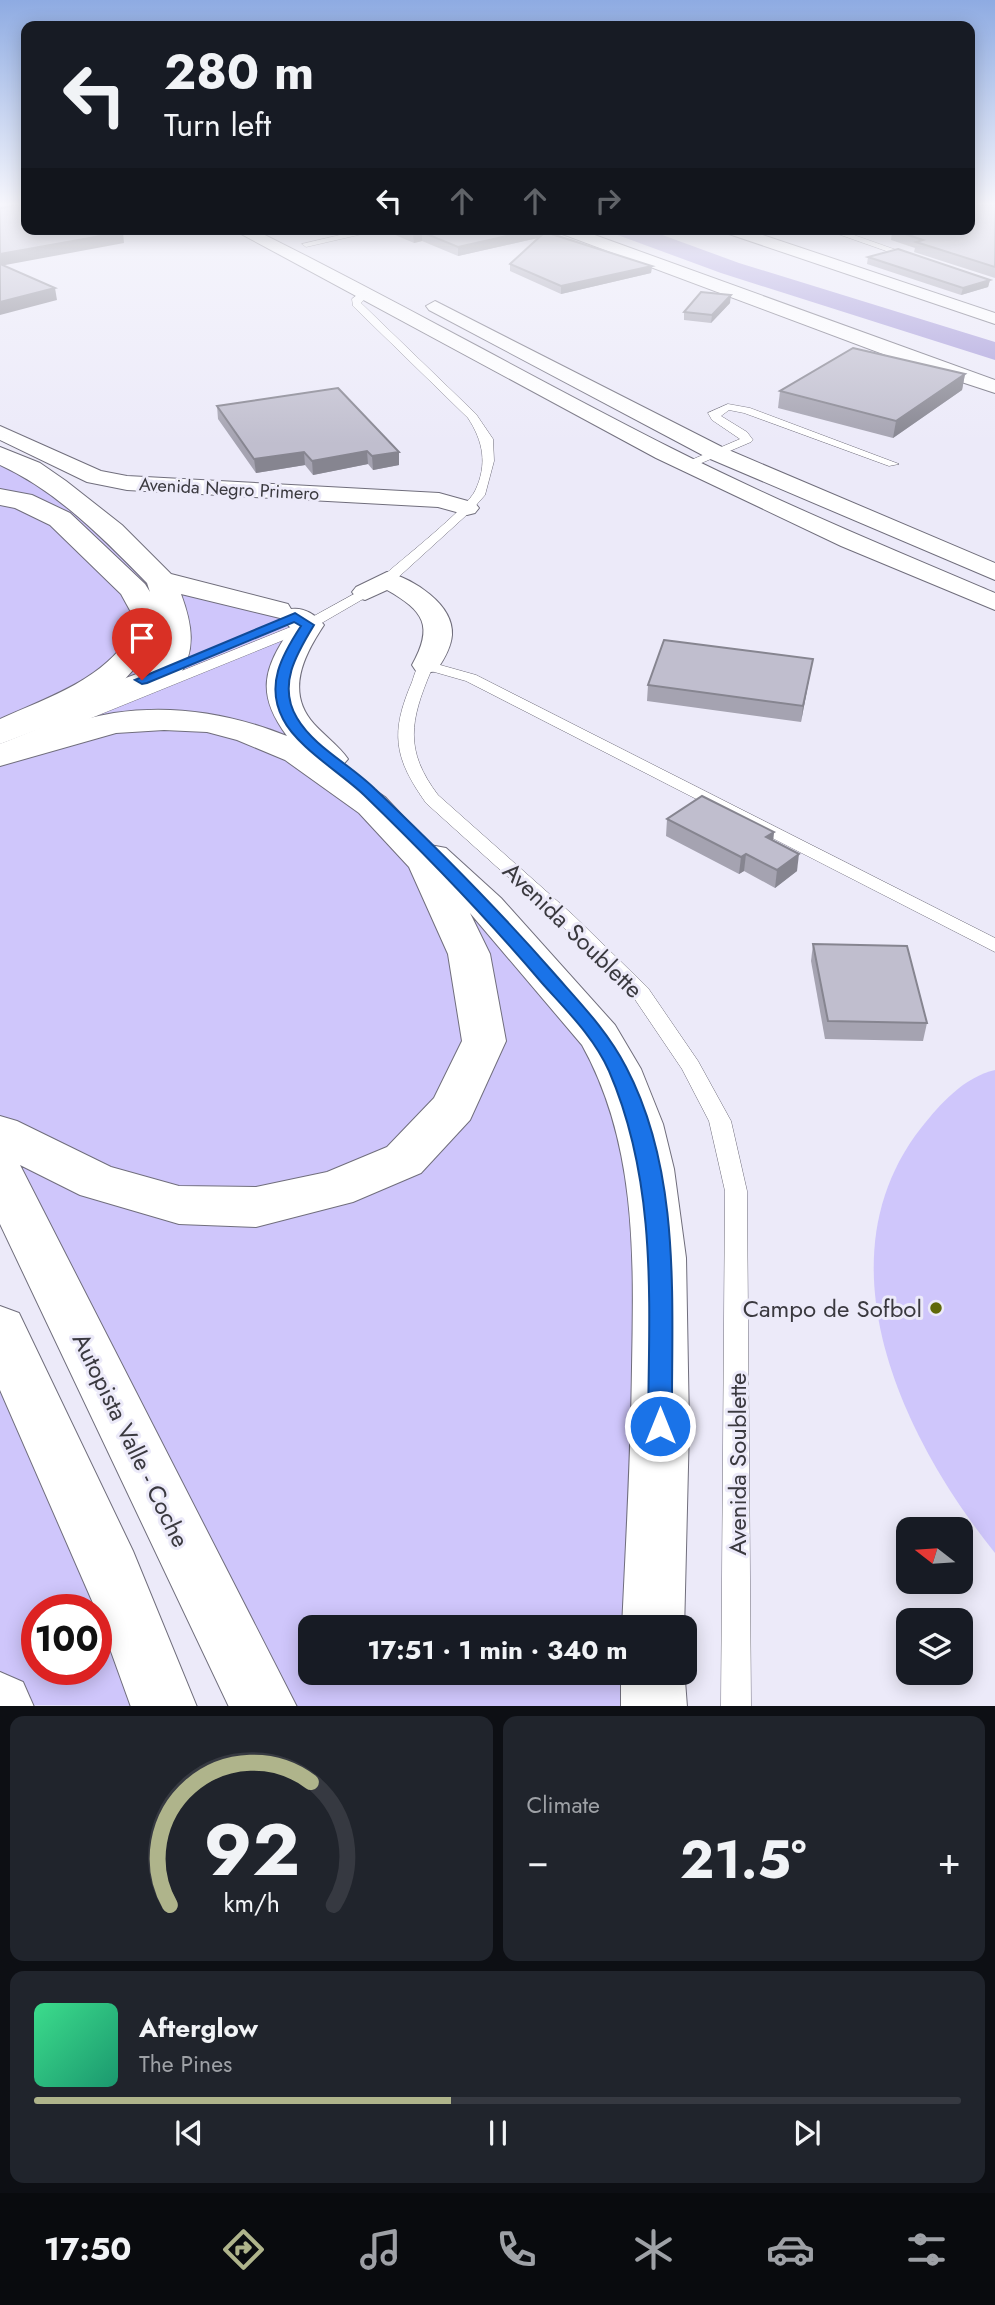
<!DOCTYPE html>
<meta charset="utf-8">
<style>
:root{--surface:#171b24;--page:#20242c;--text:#f1f3f6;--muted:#9ea1a6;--line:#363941;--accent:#afb48b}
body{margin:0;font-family:Jost,sans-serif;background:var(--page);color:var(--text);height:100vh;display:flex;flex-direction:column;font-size:26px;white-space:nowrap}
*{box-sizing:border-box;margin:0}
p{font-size:23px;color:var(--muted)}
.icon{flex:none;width:38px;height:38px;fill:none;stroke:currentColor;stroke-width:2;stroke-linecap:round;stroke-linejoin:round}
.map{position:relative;height:1706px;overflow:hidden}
.drawer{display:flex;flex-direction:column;gap:10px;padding:10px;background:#0d0f14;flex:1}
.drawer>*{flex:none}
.guide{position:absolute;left:21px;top:21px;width:954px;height:214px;border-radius:14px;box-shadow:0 4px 18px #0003;background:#171b24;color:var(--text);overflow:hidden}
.needle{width:46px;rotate:287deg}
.buttons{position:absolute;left:896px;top:1517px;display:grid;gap:14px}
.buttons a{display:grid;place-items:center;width:77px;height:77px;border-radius:14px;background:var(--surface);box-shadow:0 4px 18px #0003;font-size:35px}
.speed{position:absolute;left:21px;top:1594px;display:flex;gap:14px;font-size:35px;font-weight:700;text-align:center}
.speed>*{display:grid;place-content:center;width:91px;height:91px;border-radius:50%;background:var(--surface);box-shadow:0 4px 18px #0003;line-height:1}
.speed .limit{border:10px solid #d22;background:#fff;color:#111}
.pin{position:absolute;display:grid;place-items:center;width:60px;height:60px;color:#fff;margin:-72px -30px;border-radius:50% 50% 50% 0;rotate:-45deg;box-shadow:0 0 7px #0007}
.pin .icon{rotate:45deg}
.me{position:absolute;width:77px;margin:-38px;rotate:0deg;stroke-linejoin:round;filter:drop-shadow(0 0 5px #0008)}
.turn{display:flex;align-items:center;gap:24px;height:147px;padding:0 28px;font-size:32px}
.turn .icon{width:91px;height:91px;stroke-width:2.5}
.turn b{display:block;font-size:49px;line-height:60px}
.lanes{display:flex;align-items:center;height:66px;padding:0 28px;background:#0003;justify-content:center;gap:35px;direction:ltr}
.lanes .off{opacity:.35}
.big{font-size:52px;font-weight:700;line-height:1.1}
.drawer .card{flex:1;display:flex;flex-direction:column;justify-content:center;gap:10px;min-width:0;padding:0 24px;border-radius:14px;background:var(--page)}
.drawer .dial{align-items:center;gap:0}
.dial svg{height:182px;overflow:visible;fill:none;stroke:var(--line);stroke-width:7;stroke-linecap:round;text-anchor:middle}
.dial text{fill:var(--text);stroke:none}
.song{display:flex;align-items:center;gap:21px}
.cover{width:84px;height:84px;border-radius:10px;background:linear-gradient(135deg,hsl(150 70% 55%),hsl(160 70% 35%))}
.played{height:7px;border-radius:4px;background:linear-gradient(90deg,var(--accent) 45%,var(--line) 45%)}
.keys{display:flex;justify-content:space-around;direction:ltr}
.heat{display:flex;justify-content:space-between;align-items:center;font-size:38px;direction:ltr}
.drawer .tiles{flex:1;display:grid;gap:10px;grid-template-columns:1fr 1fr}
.card:last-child{grid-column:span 2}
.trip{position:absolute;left:298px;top:1615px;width:399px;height:70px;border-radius:14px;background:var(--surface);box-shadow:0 4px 18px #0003;font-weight:700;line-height:70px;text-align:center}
.tab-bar{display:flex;height:112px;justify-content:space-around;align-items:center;background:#090b0e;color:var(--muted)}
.tab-bar .icon{width:49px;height:49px}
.tab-bar .selected{color:var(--accent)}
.tab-bar b{font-size:32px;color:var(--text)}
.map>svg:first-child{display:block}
.green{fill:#cfc6fb;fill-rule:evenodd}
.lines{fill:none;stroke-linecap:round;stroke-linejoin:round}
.river{fill:#a89dda;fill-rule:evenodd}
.service-casing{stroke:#706e7c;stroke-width:1}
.minor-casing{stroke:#706e7c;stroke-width:2}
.motorway-casing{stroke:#706e7c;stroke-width:2}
.service{fill:#fff;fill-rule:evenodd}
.minor{fill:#fff;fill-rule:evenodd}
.motorway{fill:#fff;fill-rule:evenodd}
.wall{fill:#a5a3b1}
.shaded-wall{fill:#868590}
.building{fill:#c0bece;stroke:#868590;stroke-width:2}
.route{fill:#1a73e8;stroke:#114b97;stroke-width:2}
.poi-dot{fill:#5f6809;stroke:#eceaf9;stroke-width:2.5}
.labels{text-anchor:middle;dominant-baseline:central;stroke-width:6;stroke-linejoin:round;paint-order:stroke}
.far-street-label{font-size:18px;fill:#3a393f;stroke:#eceaf9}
.near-street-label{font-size:24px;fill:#3a393f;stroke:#eceaf9}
.near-poi-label{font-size:24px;fill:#3a393f;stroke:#eceaf9;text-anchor:end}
</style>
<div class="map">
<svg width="995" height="1707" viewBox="0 0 995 1707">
<rect width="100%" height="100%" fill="#eceaf9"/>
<!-- green -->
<g class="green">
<path d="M0,455L161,580L295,617L290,719L487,907L639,1124L654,1627L310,1628V1673H654V1706H264L0,1173Z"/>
<path d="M995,1070V1553C904,1440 817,1261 921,1128C940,1104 964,1077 995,1070Z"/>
<path d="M0,1329L164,1706L0,1705ZM37,1610H96V1670H37Z"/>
</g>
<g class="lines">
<!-- river -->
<path class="river" d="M611,229H646L739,263L995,342V360L721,273L615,234Z"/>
<!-- service casing -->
<g class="service-casing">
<g id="service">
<path d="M366,229H384L306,247L302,244Z"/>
<path d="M824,229H837L919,258L912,260Z"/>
<path d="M363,290L371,292L361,303L476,414L493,439L494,461L485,495L471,511L392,583L387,584L380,580L382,577C401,560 466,509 475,491C488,464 483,441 468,418L353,306L352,299Z"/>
<path d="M728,404L750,408L899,464L889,466L744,413L729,410L721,416L747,432L753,440L751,442L692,467H684V463L740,439L712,420L708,413Z"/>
<path d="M365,588L370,589V595L313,628L0,755V744L303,622Z"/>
<path d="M426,661L476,675L995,938V952L466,681L431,671C410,721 404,750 438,795L573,915L648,988L698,1061L731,1121L747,1191L751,1707H721L725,1191L709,1121L682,1069L634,998L559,923L426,803C394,758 390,733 412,682C415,673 417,663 426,661Z"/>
</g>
</g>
<!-- minor casing -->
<g class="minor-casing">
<g id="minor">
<path d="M232,229H253C394,299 531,377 671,448C776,501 886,547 995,593V610L841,546L656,458Z"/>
<path d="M555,229H578L995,380V393L931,372L557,232Z"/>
<path d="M721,229H745L995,313V324L723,232Z"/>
<path d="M435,301L724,448L995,563V580L708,458L429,310L426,306Z"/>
<path d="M0,426L101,471L127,476L439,493L475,503L479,508L475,513L467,515L438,507L127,490L87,482L0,440Z"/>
<path d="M387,572C413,579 454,604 452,635C451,648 443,661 436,671L426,673L416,671L412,665C434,626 424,611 387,590L365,600L356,597L352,592L356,587Z"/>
<path d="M166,663L176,665L180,671L176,677L0,744V725Z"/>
</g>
</g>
<!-- motorway casing -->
<g class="motorway-casing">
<g id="motorway">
<path d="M0,447L40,463L66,481L122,525L171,574L288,604L291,609C304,607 316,615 324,625C304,655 285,692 314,724C325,736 339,746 348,759L341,767L385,797L430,845L446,848L501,898L615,1025L641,1069L663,1124L674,1169L686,1258L689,1426L684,1632V1628H622C626,1541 631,1454 632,1367C634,1257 637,1144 582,1045L470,913L490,954L506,1041L470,1120L421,1173L353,1202L256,1227L179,1224L80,1195L20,1165L297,1707H229L0,1224V1116L17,1121L111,1167L179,1186L256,1187L327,1172L387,1147L434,1098L462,1041L448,954L409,867L359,813L285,760L237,740L207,732L164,730L116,733L0,766V744C37,734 76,719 114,713C173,704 232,714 287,736C256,694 263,669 291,628L280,618L181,594C192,624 197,650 178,678L166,681L154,678L150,671L159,642L111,694L12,739L0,742V719C51,696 104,680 134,630L132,614L121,594L50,525L15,508L0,505V489L32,495L70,513L145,584L150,592L147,583C103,538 57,491 0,465Z"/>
<path d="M0,1306L19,1313L133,1551L197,1707H131L96,1610L0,1390Z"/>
<path d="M684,1667L687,1707H621V1673H684Z"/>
<path d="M0,1672L23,1682L34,1707H0Z"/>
</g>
</g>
<!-- service -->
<use href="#service" class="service"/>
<!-- minor -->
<use href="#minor" class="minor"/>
<!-- motorway -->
<use href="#motorway" class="motorway"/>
</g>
<!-- wall -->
<g class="wall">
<path d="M995,205V278L914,252L915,248L891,240L892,232L876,235L864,232L865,229H970Z"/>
<path d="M386,229H555V234L652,266L651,273L561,294L510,271V264L538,238L458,256L422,241L414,243L386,231Z"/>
<path d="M868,257L990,280L988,287L961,295L867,264Z"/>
<path d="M730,303L711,323L684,320V312Z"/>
<path d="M965,374L962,390L893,438L778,408L780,391Z"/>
<path d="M338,388L399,465L373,470L368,464L313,475L305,465L256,473L218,419L217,406Z"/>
<path d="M810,674L801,722L647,701L648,685Z"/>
<path d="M667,819L774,832L773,840L797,871L775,888L744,871L739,874L666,836Z"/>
<path d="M813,944L927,1023L923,1041L825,1039L811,961Z"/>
</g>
<!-- shaded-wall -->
<g class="shaded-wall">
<path d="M537,229H555V234L458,256V247Z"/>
<path d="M877,229H909L893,230L892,232L876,235Z"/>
<path d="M123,232L124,243L0,266V254Z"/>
<path d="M422,232V241L414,243L413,234Z"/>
<path d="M652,266L651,273L561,294V286Z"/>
<path d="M990,280L988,287L961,295L963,288Z"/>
<path d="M55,288L57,300L0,315V302Z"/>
<path d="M731,295L730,303L711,323L712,315Z"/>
<path d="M965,374L962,390L893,438L896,421Z"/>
<path d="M367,451L368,464L313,475L312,461Z"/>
<path d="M304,452L305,465L256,473L254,459Z"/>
<path d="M399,452V465L373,470L372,456Z"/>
<path d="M813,659L810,674L801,722L803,706Z"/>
<path d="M774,832L772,849L766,837Z"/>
<path d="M746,854L744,871L739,874L741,857Z"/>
<path d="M799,854L797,871L775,888L777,870Z"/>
</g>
<!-- building -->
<g class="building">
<path d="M17,205H26V229H118L123,232L0,254V208Z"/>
<path d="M970,205H995V267L916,242L923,240L893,230L897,229H970Z"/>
<path d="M403,229H537L458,247L422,232L413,234Z"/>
<path d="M545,232L652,266L561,286L510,264Z"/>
<path d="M898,249L990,280L963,288L868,257Z"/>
<path d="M0,264L55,288L0,302Z"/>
<path d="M701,292L731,295L712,315L684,312Z"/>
<path d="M853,348L965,374L896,421L780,391Z"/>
<path d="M338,388L399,452L372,456L367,451L312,461L304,452L254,459L217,406Z"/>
<path d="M664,640L813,659L803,706L648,685Z"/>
<path d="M702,796L774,832L766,837L799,854L777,870L746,854L741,857L667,819Z"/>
<path d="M813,944L907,946L927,1023L828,1021Z"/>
</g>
<!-- sky -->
<linearGradient id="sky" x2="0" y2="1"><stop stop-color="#8eabe2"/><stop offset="0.46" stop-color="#f6f6fc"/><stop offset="1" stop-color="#f6f6fc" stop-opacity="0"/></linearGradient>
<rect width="995" height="444" fill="url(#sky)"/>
<!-- route -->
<path class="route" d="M295,613L314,625C297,653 277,685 297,718C314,747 351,765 375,789C436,847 496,907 552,971C579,1002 607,1030 626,1067C683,1175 671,1307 672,1426L669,1433L660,1436L652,1433L648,1426C649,1305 658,1184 609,1071C594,1037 566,1010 542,983C486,917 426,855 364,795C341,773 297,747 283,719C265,685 282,655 301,626L294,622L147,683L142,684L135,680Z"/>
<!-- markers -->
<circle class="poi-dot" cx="936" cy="1308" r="7"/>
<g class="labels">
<!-- far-street labels -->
<g class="far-street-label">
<text transform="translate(229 489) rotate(3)">Avenida Negro Primero</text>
</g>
<!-- near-street labels -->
<g class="near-street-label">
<text transform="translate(573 930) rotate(44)">Avenida Soublette</text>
<text transform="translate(131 1440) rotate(64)">Autopista Valle - Coche</text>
<text transform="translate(737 1464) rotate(-90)">Avenida Soublette</text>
</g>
<!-- near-poi labels -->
<g class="near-poi-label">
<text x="922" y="1308">Campo de Sofbol</text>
</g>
</g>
</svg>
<div class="buttons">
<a><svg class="needle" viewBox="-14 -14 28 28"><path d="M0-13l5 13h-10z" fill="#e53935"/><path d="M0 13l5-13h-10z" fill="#9ea1a6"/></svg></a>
<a><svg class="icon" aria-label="layers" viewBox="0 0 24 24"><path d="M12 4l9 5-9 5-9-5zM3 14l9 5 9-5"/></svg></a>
</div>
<div class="speed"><div class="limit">100</div></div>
<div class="pin" style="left:142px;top:680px;background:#d93025"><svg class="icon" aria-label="arrive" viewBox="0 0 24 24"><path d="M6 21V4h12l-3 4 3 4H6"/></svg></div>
<svg class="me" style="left:660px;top:1426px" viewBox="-20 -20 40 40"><circle r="17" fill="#1a73e8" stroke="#fff" stroke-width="3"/><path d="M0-11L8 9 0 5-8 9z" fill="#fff"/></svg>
<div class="trip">17:51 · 1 min · 340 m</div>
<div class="guide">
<div class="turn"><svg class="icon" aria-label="left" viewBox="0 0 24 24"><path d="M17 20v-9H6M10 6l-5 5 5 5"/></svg><div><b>280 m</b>Turn left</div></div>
<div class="lanes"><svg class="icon" aria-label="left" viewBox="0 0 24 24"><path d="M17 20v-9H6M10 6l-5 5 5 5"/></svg><svg class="icon off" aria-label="ahead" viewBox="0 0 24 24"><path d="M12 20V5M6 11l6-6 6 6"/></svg><svg class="icon off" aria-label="ahead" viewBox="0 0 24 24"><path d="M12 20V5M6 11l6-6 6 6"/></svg><svg class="icon off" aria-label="right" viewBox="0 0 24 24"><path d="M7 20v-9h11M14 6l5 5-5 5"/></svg></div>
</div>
</div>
<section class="drawer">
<div class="tiles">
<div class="card dial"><svg viewBox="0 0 100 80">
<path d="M14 69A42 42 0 1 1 86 69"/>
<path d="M14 69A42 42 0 0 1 76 15" stroke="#afb48b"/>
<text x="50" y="56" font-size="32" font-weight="700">92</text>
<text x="50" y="72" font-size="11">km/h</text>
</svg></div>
<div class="card"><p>Climate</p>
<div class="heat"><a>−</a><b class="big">21.5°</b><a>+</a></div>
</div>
<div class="card">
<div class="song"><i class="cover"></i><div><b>Afterglow</b><p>The Pines</p></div></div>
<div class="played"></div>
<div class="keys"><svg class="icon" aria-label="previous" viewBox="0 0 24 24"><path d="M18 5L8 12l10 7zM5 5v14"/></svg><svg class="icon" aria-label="pause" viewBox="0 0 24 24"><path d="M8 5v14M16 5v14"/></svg><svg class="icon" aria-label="next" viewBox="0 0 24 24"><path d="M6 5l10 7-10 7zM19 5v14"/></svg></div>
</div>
</div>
</section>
<nav class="tab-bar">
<b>17:50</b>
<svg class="icon selected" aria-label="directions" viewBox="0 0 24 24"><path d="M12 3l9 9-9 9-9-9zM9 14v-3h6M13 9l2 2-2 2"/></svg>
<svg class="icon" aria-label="music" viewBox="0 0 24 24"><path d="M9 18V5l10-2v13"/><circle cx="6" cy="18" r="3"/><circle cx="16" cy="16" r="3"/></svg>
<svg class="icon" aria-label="phone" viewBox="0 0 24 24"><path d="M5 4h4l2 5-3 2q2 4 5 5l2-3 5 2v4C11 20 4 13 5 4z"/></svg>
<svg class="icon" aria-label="climate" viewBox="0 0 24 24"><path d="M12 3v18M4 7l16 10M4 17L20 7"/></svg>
<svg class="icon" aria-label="car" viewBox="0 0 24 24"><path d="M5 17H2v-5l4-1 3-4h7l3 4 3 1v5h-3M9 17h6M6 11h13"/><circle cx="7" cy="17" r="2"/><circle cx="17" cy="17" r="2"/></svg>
<svg class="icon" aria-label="filters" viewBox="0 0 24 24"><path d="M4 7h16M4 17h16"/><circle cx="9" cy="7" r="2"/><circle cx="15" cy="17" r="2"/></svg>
</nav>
